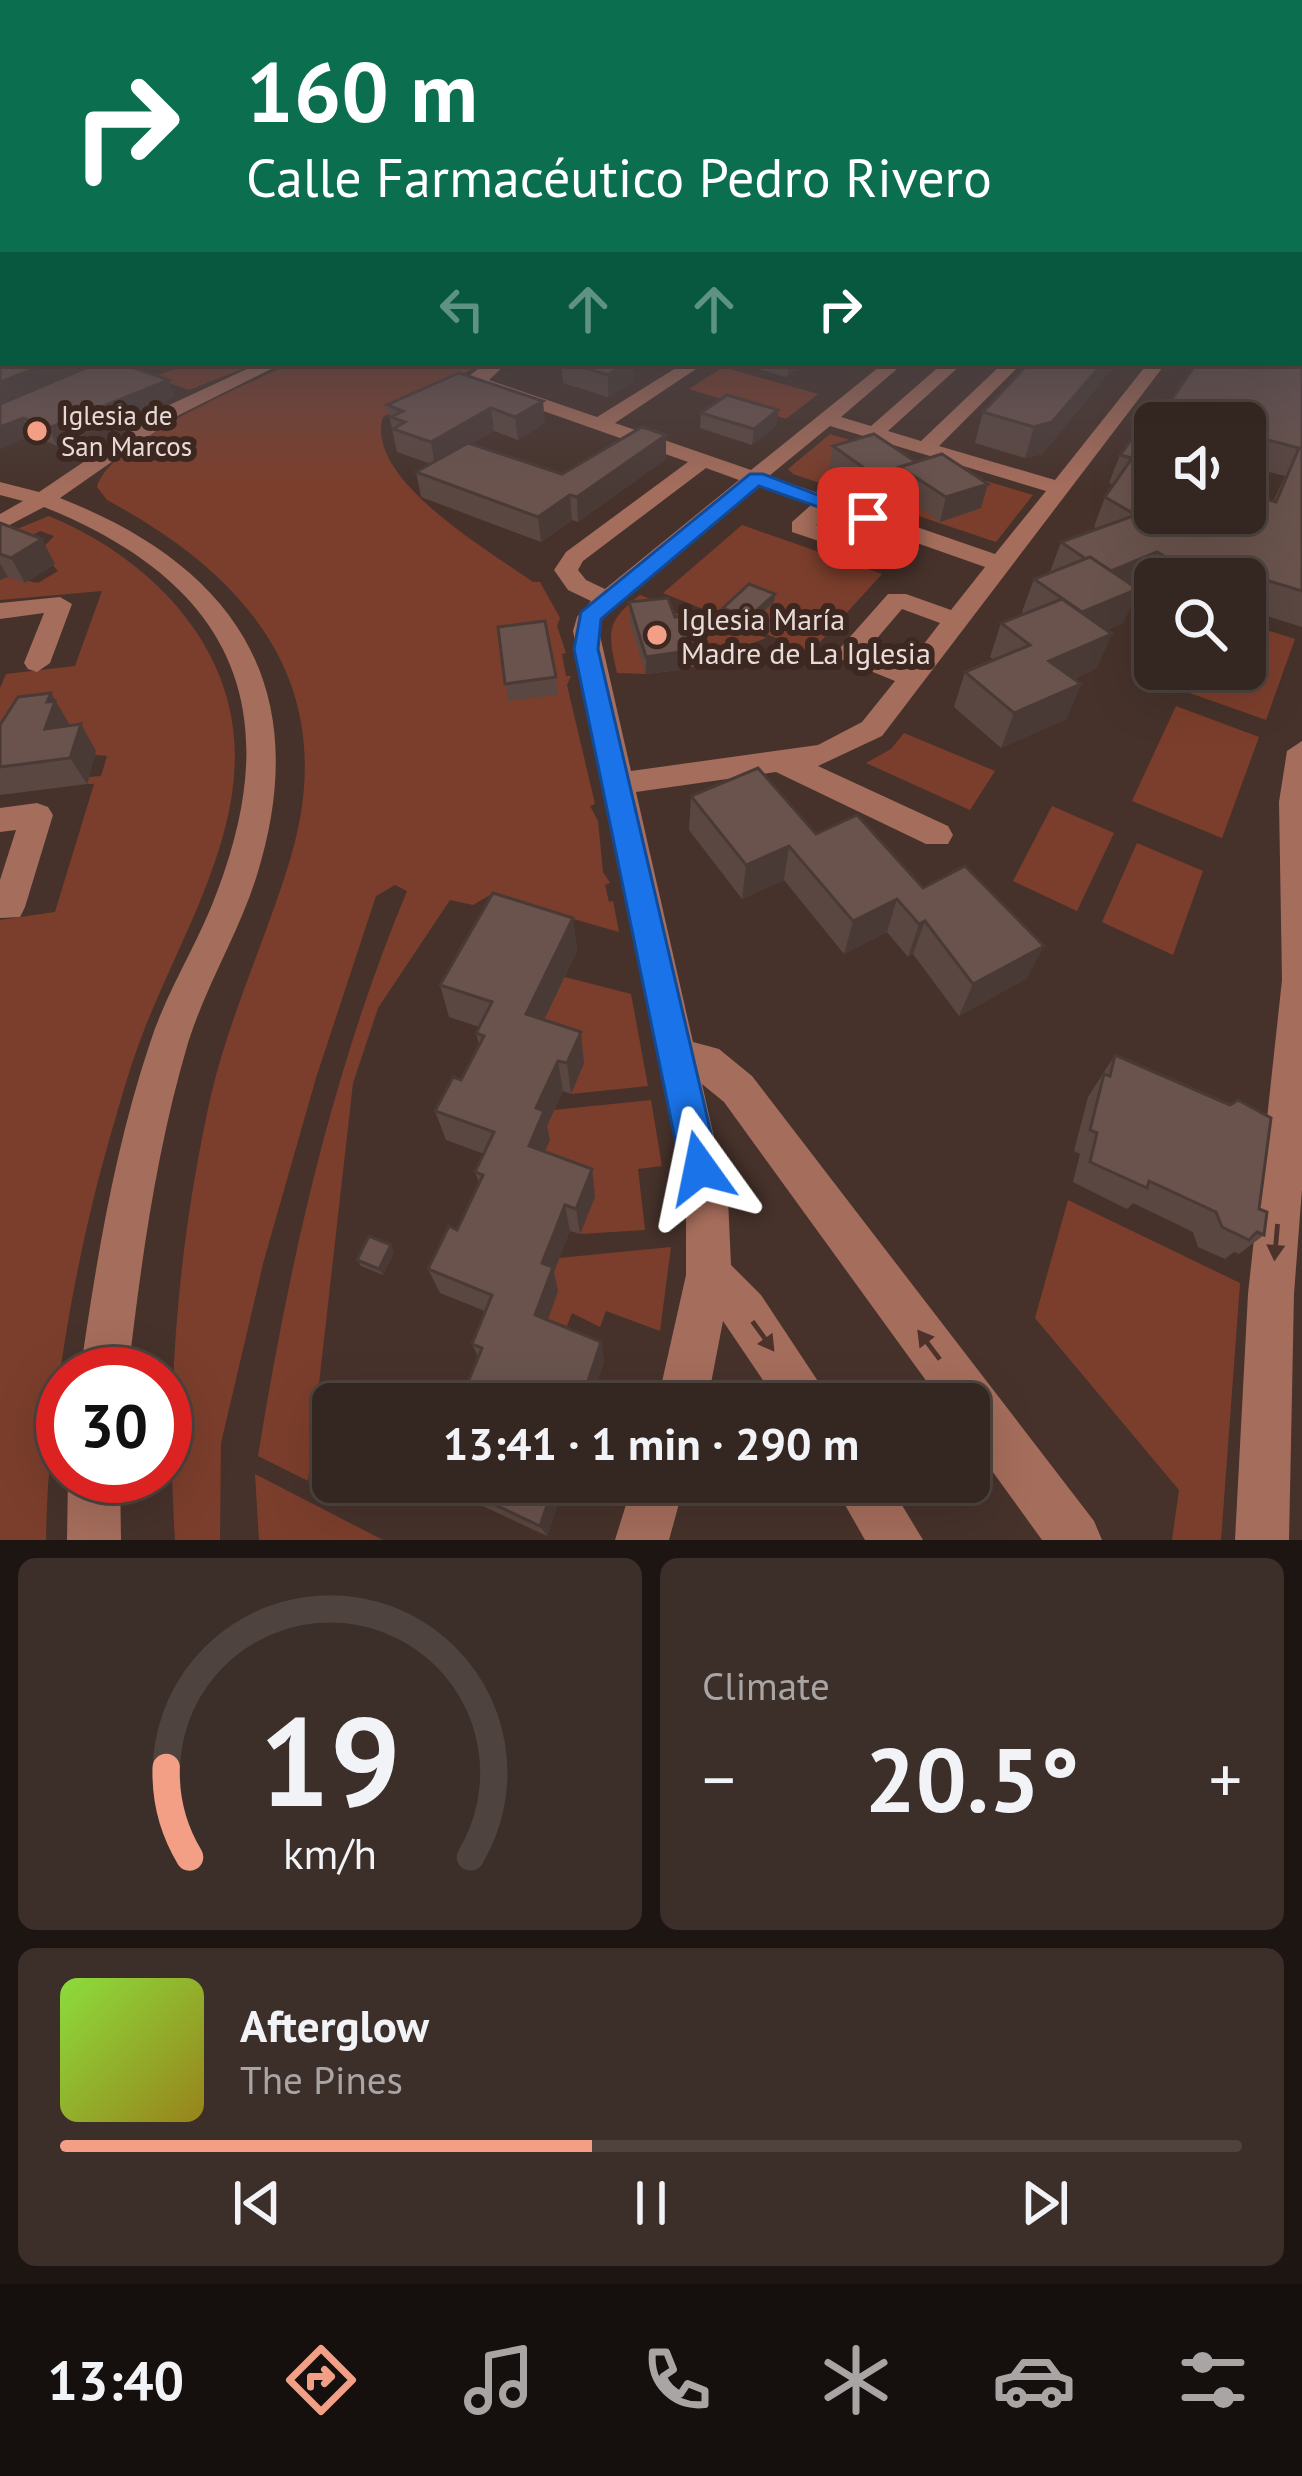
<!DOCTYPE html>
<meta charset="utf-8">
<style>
:root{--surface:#342620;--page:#3c2e29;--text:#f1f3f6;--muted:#a9a5a5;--line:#4e433e;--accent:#f39f85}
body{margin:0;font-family:"PT Sans",sans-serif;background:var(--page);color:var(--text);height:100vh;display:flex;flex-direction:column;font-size:45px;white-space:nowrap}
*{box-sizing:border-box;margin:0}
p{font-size:39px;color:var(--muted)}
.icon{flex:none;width:66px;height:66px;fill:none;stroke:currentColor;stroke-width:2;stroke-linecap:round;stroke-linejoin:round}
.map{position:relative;height:1540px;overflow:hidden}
.panel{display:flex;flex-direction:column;gap:18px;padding:18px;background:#1d1512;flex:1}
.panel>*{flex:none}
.banner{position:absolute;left:0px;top:0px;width:1302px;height:366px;box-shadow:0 12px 48px #0002,0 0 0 3px var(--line);background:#0b6e4f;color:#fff;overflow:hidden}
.tools{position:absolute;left:1134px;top:402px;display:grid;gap:24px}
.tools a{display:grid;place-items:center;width:132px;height:132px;border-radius:18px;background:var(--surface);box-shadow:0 12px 48px #0002,0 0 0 3px var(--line);font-size:60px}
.speed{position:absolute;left:36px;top:1347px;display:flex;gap:24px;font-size:60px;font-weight:700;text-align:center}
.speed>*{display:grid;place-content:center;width:156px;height:156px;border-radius:50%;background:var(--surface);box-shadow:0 12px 48px #0002,0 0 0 3px var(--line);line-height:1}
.speed .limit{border:18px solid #d22;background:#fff;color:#111}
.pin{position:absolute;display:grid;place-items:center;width:102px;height:102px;color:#fff;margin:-51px;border-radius:24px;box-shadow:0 6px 18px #0006}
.me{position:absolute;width:132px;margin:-66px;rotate:348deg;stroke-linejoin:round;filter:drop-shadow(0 0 9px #0008)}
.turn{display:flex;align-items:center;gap:42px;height:252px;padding:0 48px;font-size:54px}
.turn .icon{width:156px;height:156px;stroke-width:2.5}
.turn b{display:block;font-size:84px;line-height:102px}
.lanes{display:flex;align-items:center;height:114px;padding:0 48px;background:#0003;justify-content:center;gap:60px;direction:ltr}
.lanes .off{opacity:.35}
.big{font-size:90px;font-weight:700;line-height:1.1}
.panel .tile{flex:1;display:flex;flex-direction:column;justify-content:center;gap:18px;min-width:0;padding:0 42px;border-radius:18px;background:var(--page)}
.panel .dial{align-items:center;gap:0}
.dial svg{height:312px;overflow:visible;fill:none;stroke:var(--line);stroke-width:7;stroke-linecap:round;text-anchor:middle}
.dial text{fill:var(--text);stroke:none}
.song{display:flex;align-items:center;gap:36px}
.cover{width:144px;height:144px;border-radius:18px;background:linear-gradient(135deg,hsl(90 70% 55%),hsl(50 70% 35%))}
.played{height:12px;border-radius:6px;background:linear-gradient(90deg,var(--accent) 45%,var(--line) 45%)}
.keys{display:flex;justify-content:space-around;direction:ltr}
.heat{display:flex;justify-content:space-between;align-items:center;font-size:66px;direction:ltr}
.panel .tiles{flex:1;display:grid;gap:18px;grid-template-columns:1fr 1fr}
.tile:last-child{grid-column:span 2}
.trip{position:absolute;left:312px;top:1383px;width:678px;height:120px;border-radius:18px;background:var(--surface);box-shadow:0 12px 48px #0002,0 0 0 3px var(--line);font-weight:700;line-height:120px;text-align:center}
.dock{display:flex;height:192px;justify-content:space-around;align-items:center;background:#150f0d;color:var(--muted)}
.dock .icon{width:84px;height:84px}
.dock .active{color:var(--accent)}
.dock b{font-size:54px;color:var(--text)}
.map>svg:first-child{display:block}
.green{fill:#7c3e2c}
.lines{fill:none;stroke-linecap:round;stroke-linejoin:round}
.minor{fill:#a56d5c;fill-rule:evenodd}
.wall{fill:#5b4742;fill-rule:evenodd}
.shaded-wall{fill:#4a3a36}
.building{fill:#6a534d;stroke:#4a3a36;stroke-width:3;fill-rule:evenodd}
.oneway{fill:#4c322a}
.route{fill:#1a73e8;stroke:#114b97;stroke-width:3}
.poi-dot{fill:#f39f85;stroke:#3c2821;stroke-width:4.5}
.labels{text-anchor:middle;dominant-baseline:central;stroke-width:12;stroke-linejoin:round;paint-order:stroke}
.far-poi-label{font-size:27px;fill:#e9dbd7;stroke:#3c2821;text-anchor:start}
.poi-label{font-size:30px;fill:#e9dbd7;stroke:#3c2821;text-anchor:start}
</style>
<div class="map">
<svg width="1302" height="1540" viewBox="0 0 1302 1540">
<rect width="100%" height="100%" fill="#46322b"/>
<!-- green -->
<g class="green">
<path d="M194,363H257L189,390L152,377Z"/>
<path d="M292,363H483L383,417C364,479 490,551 533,582H540L560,618L557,626L566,653L562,654L566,676H571L567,685L595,804L590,806L598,821L603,872L610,883L605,885L609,902L613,901L619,932L490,895L473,905L450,900L378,1008L353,1083L308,1481L258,1456C289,1264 332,1071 407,891L395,885L376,896L316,1078L264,1260L221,1443L220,1540H175C165,1392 179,1239 211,1095C231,1011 268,935 292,853C340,683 248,576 107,500L97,487C110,441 248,384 292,363Z"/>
<path d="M723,367L818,394L786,419L689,389Z"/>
<path d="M830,434L1033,495L996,542L793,474L788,469Z"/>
<path d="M49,516C107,540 162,580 197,633C285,768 199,895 146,1025C134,1055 124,1088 115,1120C77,1246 48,1408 46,1540H0V920L55,912L94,784H87L89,777L101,776L107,756L75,753L72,749L0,763V688L6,674L75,666L102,591L0,600V580L8,577L38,583L58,571L40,551L54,536L40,531L31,536L17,529Z"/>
<path d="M742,525L882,574L811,652L663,593Z"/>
<path d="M640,595L653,600L668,615L698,610L766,638L687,669L682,656L630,621L646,674L617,673C608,633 605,622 640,595Z"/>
<path d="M1245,623L1295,639L1266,720L1184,691L1194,669H1245Z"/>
<path d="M1176,706L1259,737L1222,838L1132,801Z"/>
<path d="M904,733L995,771L970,810L866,763L891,749Z"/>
<path d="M1052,806L1114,833L1077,911L1013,881Z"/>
<path d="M1137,843L1203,871L1173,955L1102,922Z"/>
<path d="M557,975L631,994L648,1086L571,1094L584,1063L524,1062L545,1017Z"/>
<path d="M651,1100L662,1166L638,1169L645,1230L580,1234L595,1197L525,1196L549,1141L542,1137L554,1110Z"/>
<path d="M1068,1200L1240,1283L1221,1540H1172L1179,1490L1035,1318Z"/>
<path d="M671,1247L660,1331L606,1311L600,1327L572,1313L567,1326L548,1319L558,1291L548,1287L559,1258Z"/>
<path d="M255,1474L383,1540H259Z"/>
</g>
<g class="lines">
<!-- minor -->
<g class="minor">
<path d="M260,363H283L179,415L60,498C236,567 315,687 257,875C239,933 206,985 188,1043C156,1151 141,1263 128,1374H80C96,1263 114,1150 150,1043C167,990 198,944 217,892C289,703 228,581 44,507L0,530V514L23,501L0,495V482L39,492L165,407Z"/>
<path d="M486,363H507L489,380L597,417L684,363H705L615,423L751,470L884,363H904L841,417L871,426L943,363H963L888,431L921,441L1003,363H1022L939,446L1055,480L1148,363H1166L882,736L818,766L948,826L953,835L948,844H926L776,772L636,792L693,1042L719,1049L752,1076L1094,1521L1102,1540H1042L969,1439V1404H943L724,1102L702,1084L728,1199L731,1265L761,1295L833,1404H779L723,1321L707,1404H657L686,1275V1199L573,631L577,617L591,601L568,590L554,570L566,552L688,462L475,387L469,376ZM830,426L1046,491L995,554L769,476ZM706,468L739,480L605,589L586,580L578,570L583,561ZM757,486L811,505L792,522V532L887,564L895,562L914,542L985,567L951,610L906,594H888L841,647L837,653L841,659L895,681L862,722L818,745L631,771L599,631L602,619ZM829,512L895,535L883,548L816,525ZM902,609L940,623L907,666L867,650Z"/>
<path d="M60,597L72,604L50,663L37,672L28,669L24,663L44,613L0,619V603Z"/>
<path d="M1302,741V1189L1294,1294L1289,1540H1235L1248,1294L1282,980L1279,802L1287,751Z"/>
<path d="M37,803L48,807L53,815L25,907L20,917L0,918V880L16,830L0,832V808Z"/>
<path d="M68,1476H120L121,1540H67Z"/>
<path d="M633,1482H685L669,1540H615Z"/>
<path d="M832,1482H888L923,1540H865Z"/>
</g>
</g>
<!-- wall -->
<g class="wall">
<path d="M1302,274V627L1245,609V579H1155V589L1144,582L1135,586L1138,589L1123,623L1106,630L1097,668L1073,679L1081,684L1066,719L1001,748L954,707L965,672L994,660L990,657L1001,623L1024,614L1022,612L1034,579L1050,572L1061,542L1098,529L1094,527L1105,497L1114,485L1109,483L1120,455L1170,402ZM1155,423H1245V466L1285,476L1273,502L1155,513Z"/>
<path d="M3,363L175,397L57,446L31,435L0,449V404Z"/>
<path d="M545,363H634V381L608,397L563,383L562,368Z"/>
<path d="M755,363H806L787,377L755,368Z"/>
<path d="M1029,363H1117L1042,454L1025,458L975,443L983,412Z"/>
<path d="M459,373L545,423L518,440L494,431L471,444L562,474L666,435V459L578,522L572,520L541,542L421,497L416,472L431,464L397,452L387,405Z"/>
<path d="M701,413L777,425L752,445L700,428Z"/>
<path d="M874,434L981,508L940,522L896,491L869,500L829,470L833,446Z"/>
<path d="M0,523L55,564L25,583L8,577L0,580Z"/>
<path d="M775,594L774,602L747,626L722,616L723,608Z"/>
<path d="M629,602L675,617L698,637L697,654L687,655V669L646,674L629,620Z"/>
<path d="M498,627L556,677L558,695L508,701Z"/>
<path d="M51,693L70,726L96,751L87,784L0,795V725Z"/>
<path d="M691,796L816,834L923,888L1027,978L959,1016L913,954L908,957L887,932L844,954L784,880L742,899L689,830Z"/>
<path d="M573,918L577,951L544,1020L584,1063L571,1094L563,1091L547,1126L550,1140L545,1152L592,1169L595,1196L580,1234L570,1231L559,1258L554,1272L558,1291L547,1320L601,1342L604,1362L590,1404H459L478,1357L472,1344L485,1311L440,1293L428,1269L457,1230L479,1183L475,1172L484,1154L446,1140L435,1111L461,1080L479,1045L476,1033L479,1027L449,1017L440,985Z"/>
<path d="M1115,1055L1259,1209L1264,1235L1239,1254L1234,1252L1225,1259L1198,1247L1193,1232L1133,1203L1127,1209L1073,1182L1080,1154L1074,1151L1088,1097Z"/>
<path d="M394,1252L383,1275L361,1266L357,1260Z"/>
<path d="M431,1482H565L547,1536Z"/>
</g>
<!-- shaded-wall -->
<g class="shaded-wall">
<path d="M49,363H98L0,403V382Z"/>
<path d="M627,363H634V381L608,397V375Z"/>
<path d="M789,363H806L787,377Z"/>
<path d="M1103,363H1117L1042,454L1025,458L1034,427Z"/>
<path d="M169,380L175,397L57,446L49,428Z"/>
<path d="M543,401L545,423L518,440L515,417Z"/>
<path d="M491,408L494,431L435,466L431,442Z"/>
<path d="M778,410L777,425L752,445L754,429Z"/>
<path d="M23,418L31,435L0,449V427Z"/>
<path d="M666,435V459L578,522L577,497Z"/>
<path d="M900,467L896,491L869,500L874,475Z"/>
<path d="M988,484L981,508L940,522L946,497Z"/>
<path d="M570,495L572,520L541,542L538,517Z"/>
<path d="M42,539L55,564L25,583L11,558Z"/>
<path d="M1157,552L1144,582L1095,602L1107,572Z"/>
<path d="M0,563L8,577L0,580Z"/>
<path d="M1138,589L1123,623L1068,646L1082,612Z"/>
<path d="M775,594L774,602L747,626L748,618Z"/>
<path d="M1112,634L1097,668L1036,695L1049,661Z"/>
<path d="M687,651V669L646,674V657Z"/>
<path d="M1081,684L1066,719L1001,748L1014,713Z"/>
<path d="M51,693L71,727L45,729L47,702Z"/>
<path d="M81,724L96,751L87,784L70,758Z"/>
<path d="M789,846L784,880L742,899L746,865Z"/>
<path d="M897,899L887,932L844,954L853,921Z"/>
<path d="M573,918L577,951L532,1045L526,1014Z"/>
<path d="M925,921L913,954L908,957L919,924Z"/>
<path d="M1044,946L1027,978L959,1016L973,984Z"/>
<path d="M581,1032L584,1063L571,1094L567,1063Z"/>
<path d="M558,1061L563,1091L547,1126L550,1140L535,1174L529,1146L536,1108Z"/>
<path d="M592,1169L595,1196L580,1234L576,1209Z"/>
<path d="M565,1205L570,1231L554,1272L558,1291L541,1337L535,1315L542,1263Z"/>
<path d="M391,1245L394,1252L383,1275L379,1269Z"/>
<path d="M601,1342L604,1362L590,1404H588L585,1390Z"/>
<path d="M574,1387L579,1404H568Z"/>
<path d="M555,1482H565L547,1536L540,1526Z"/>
</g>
<!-- building -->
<g class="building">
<path d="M0,274H3V363H49L0,382Z"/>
<path d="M1299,274H1302V591L1236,571L1218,579H1203L1157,552L1111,571L1090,557L1086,559L1061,542L1136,515L1105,497L1132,458L1120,455L1161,399L1170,402L1197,363H1299ZM1155,423H1245V434L1299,448L1276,502L1245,494V513H1155Z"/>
<path d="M97,363H120L169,380L49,428L23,418L0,427V404Z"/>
<path d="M569,363H627L608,375Z"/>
<path d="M1029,363H1103L1052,422L1034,427L983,412Z"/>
<path d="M459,373L543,401L515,417L491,408L431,442L393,429L405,422L391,417L403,411L387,405Z"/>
<path d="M727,395L778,410L754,429L701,413Z"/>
<path d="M642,427L666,435L577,497L570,495L538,517L416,472L468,443L562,474Z"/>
<path d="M874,434L916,462L874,475L833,446Z"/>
<path d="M942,454L988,484L946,497L900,467Z"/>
<path d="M0,523L42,539L11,558L0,554Z"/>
<path d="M1090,557L1138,589L1082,612L1034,579Z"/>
<path d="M749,584L775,594L748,618L723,608Z"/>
<path d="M668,598L675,617L689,615L698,637L683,638L687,651L646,657L629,602Z"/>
<path d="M1062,599L1112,634L1049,661L1081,684L1014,713L965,672L1030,645L1001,623Z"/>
<path d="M545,621L556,677L505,684L498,627Z"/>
<path d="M51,693L47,702L55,701L45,729L81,724L70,758L0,767V725L18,697Z"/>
<path d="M758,768L816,834L857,815L923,888L965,866L1044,946L973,984L925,921L919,924L897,899L853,921L789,846L746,865L691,796Z"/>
<path d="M493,893L573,918L526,1014L581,1032L567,1063L558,1061L536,1108L544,1111L529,1146L592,1169L576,1209L565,1205L554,1233L542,1263L553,1267L535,1315L601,1342L585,1390L574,1387L568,1404H459L482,1348L472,1344L492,1295L428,1269L449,1226L457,1230L483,1175L475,1172L494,1132L435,1111L453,1077L461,1080L484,1036L476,1033L492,1002L440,985Z"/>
<path d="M1115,1055L1230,1105L1238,1100L1271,1118L1259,1209L1267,1212L1264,1235L1257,1232L1249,1240L1222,1227L1216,1212L1149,1181L1147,1188L1090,1162L1097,1133L1090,1130L1104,1074L1110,1076Z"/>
<path d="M369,1236L391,1245L379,1269L357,1260Z"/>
<path d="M446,1482H555L540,1526Z"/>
</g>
<!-- one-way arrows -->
<defs><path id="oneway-solid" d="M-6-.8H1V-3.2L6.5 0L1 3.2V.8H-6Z" transform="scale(3)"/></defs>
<g class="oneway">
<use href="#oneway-solid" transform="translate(1276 1242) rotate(95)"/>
<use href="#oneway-solid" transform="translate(763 1336) rotate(54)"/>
<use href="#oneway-solid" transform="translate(929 1345) rotate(-127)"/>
</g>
<!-- sky -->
<linearGradient id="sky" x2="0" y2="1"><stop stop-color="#261c18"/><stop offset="0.56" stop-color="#574f55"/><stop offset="1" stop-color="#574f55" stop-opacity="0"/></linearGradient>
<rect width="1302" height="490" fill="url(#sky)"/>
<!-- route -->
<path class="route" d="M750,474H763L878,518L861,522L759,486L601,619L598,649L719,1168L714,1182L700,1188L687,1182L681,1168L574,649L581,612Z"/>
<!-- markers -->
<g class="poi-dot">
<circle cx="37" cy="431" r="12"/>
<circle cx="657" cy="635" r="12"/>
</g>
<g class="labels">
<!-- far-poi labels -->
<g class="far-poi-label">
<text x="61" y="415">Iglesia de<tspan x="61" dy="31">San Marcos</tspan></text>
</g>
<!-- poi labels -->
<g class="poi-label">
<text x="681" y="618">Iglesia María<tspan x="681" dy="34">Madre de La Iglesia</tspan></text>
</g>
</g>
</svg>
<div class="tools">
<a><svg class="icon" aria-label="sound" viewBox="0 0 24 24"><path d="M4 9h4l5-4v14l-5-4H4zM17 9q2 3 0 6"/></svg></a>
<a><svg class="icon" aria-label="search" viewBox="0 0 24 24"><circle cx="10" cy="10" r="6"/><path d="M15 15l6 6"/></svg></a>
</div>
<div class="speed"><div class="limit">30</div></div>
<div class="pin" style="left:868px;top:518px;background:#d93025"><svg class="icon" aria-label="arrive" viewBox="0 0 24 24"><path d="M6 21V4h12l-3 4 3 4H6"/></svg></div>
<svg class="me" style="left:700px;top:1168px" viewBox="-20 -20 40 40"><path d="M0-17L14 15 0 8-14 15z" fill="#1a73e8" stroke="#fff" stroke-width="4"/></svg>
<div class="trip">13:41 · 1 min · 290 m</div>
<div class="banner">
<div class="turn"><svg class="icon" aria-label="right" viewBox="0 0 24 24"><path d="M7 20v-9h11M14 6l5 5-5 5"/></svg><div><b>160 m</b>Calle Farmacéutico Pedro Rivero</div></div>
<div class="lanes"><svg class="icon off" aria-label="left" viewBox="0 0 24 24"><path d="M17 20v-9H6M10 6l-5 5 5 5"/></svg><svg class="icon off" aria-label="ahead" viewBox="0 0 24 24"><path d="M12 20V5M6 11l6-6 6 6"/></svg><svg class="icon off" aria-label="ahead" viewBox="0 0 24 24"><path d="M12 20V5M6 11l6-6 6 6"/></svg><svg class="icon" aria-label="right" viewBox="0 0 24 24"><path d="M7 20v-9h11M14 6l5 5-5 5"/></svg></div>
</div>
</div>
<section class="panel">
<div class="tiles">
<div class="tile dial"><svg viewBox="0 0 100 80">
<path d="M14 69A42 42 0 1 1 86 69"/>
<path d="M14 69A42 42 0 0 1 8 46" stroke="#f39f85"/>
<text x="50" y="56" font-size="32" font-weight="700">19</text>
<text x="50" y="72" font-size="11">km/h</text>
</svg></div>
<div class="tile"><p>Climate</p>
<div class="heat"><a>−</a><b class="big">20.5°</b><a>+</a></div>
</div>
<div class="tile">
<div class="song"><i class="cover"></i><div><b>Afterglow</b><p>The Pines</p></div></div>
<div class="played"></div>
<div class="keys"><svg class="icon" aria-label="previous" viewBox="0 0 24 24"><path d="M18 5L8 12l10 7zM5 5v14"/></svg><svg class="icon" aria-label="pause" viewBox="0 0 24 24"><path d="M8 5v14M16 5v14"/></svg><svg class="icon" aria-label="next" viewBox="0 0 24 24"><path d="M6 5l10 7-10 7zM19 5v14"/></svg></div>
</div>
</div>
</section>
<nav class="dock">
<b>13:40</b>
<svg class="icon active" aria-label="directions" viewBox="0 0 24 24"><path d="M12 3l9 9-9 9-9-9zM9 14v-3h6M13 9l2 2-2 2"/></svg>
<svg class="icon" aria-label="music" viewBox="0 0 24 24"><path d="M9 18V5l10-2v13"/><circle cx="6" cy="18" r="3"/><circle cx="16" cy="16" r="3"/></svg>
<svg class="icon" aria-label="phone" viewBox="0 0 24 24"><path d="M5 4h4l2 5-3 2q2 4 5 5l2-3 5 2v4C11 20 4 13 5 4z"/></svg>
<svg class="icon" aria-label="climate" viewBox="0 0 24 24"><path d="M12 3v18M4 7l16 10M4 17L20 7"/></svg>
<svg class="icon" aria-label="car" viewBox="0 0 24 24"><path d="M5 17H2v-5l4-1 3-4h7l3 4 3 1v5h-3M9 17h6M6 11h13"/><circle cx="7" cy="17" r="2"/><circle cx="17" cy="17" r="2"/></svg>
<svg class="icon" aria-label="filters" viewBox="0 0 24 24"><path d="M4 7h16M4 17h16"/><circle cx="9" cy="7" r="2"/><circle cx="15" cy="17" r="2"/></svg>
</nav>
